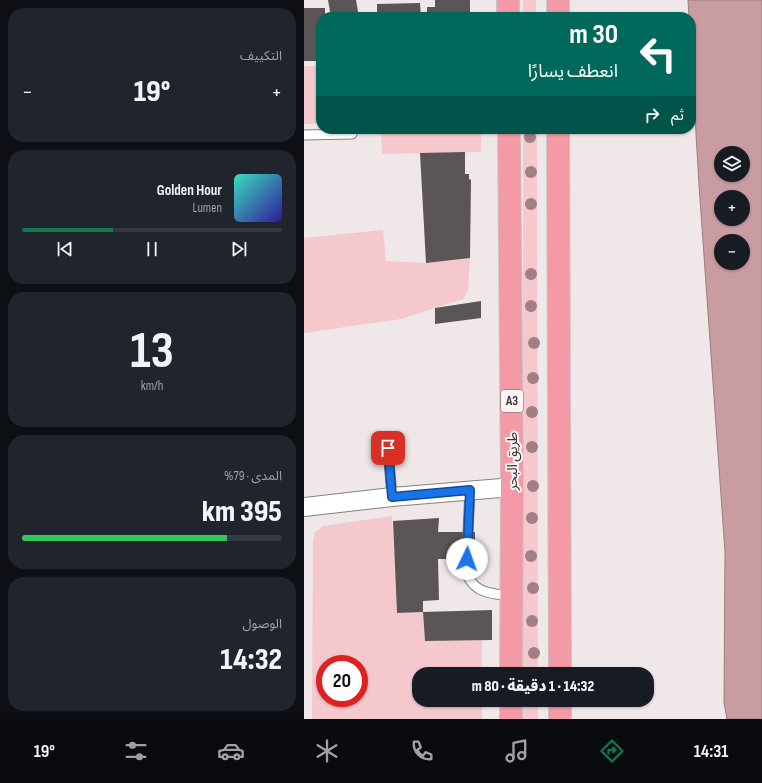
<!DOCTYPE html>
<html lang="ar">
<meta charset="utf-8">
<style>
:root{--surface:#171b24;--page:#20242c;--text:#f1f3f6;--muted:#9ea1a6;--line:#363941;--accent:#107850}
body{margin:0;font-family:"Sofia Sans Condensed","Noto Sans Arabic",sans-serif;background:var(--page);color:var(--text);direction:rtl;height:100vh;display:flex;flex-direction:column;font-size:15px;white-space:nowrap}
*{box-sizing:border-box;margin:0}
p{font-size:13px;color:var(--muted)}
.icon{flex:none;width:22px;height:22px;fill:none;stroke:currentColor;stroke-width:2;stroke-linecap:round;stroke-linejoin:round}
.map{position:relative;flex:1;overflow:hidden;direction:ltr}
.details{display:flex;flex-direction:column;gap:8px;padding:8px;background:#0d0f14;width:304px}
.details>*{flex:none}
.guide{position:absolute;left:12px;top:12px;width:380px;height:122px;border-radius:16px;box-shadow:0 1px 3px #0004;direction:rtl;background:#00695c;color:#fff;overflow:hidden}
.controls{position:absolute;left:410px;top:146px;display:grid;gap:8px}
.controls a{display:grid;place-items:center;width:36px;height:36px;border-radius:50%;background:var(--surface);box-shadow:0 1px 3px #0004;font-size:20px}
.speed{position:absolute;left:12px;top:655px;display:flex;gap:8px;font-size:20px;font-weight:700;text-align:center}
.speed>*{display:grid;place-content:center;width:52px;height:52px;border-radius:50%;background:var(--surface);box-shadow:0 1px 3px #0004;line-height:1}
.speed .limit{border:6px solid #d22;background:#fff;color:#111}
.pin{position:absolute;display:grid;place-items:center;width:34px;height:34px;color:#fff;margin:-17px;border-radius:8px;box-shadow:0 2px 6px #0006}
.me{position:absolute;width:44px;margin:-22px;rotate:3deg;stroke-linejoin:round;filter:drop-shadow(0 0 3px #0008)}
.turn{display:flex;align-items:center;gap:14px;height:84px;padding:0 12px;font-size:18px}
.turn .icon{width:52px;height:52px;stroke-width:2.5}
.turn b{display:block;font-size:28px;line-height:34px}
.then{display:flex;align-items:center;height:38px;padding:0 12px;background:#0003;gap:8px;font-size:15px}
.big{font-size:30px;font-weight:800;line-height:1.1}
.details .tile{flex:1;display:flex;flex-direction:column;justify-content:center;gap:6px;min-width:0;padding:0 14px;border-radius:16px;background:var(--page)}
.details .dial{align-items:center;gap:0}
.dial b{font-size:52px;line-height:1}
.song{display:flex;align-items:center;gap:12px}
.cover{width:48px;height:48px;border-radius:6px;background:linear-gradient(135deg,hsl(170 70% 55%),hsl(250 70% 35%))}
.played{height:4px;border-radius:2px;background:linear-gradient(90deg,var(--accent) 35%,var(--line) 35%)}
.keys{display:flex;justify-content:space-around;direction:ltr}
.heat{display:flex;justify-content:space-between;align-items:center;font-size:22px;direction:ltr}
.charge{height:6px;border-radius:3px;background:linear-gradient(90deg,#34c759 79%,var(--line) 0)}
.trip{position:absolute;left:108px;top:667px;width:242px;height:40px;border-radius:16px;background:var(--surface);box-shadow:0 1px 3px #0004;font-weight:800;line-height:40px;text-align:center;direction:rtl}
.dock{display:flex;height:64px;justify-content:space-around;align-items:center;background:#090b0e;color:var(--muted)}
.dock .icon{width:28px;height:28px}
.dock .active{color:var(--accent)}
.dock b{font-size:18px;color:var(--text)}
main{display:flex;flex:1;min-height:0}
.map>svg:first-child{display:block}
.green{fill:#f4c8cc;fill-rule:evenodd}
.water{fill:#c89ca1;stroke:#9c7d80;fill-rule:evenodd}
.building{fill:#5c5555}
.lines{fill:none;stroke-linecap:round;stroke-linejoin:round}
.lane-casing{stroke:#877f80;stroke-width:11}
.street-casing{stroke:#877f80;stroke-width:20}
.highway-casing{stroke:#c7c6c6;stroke-width:24}
.lane{stroke:#fff;stroke-width:9}
.street{stroke:#fff;stroke-width:18}
.highway{stroke:#f49aa6;stroke-width:22}
.tree{fill:#a27e85}
.route-casing{stroke:#114b97;stroke-width:10}
.route{stroke:#1a73e8;stroke-width:7}
.labels{text-anchor:middle;dominant-baseline:central;stroke-width:4;stroke-linejoin:round;paint-order:stroke}
.shield{fill:#fdf5f5;stroke:#726e6e;stroke-width:1}
.shield-label{font-size:13px;font-weight:bold;fill:#373434}
.street-label{font-size:14px;fill:#373434;stroke:#fdf5f5}
</style>
<main>
<div class="map">
<svg width="458" height="719" viewBox="0 0 458 719">
<rect width="100%" height="100%" fill="#f0e7e8"/>
<!-- green -->
<g class="green">
<rect x="219" y="0" width="13" height="17"/>
<path d="M0,66H17V123L0,124Z"/>
<path d="M77,129H177V152L78,154Z"/>
<path d="M219,129H233L234,674H219Z"/>
<path d="M79,230L82,261L122,263L166,258L164,291L159,299L97,319L0,333V238Z"/>
<path d="M88,516L93,613L119,612L121,641L178,640V674H115V700H178V719H8L9,542L11,532L19,526ZM21,664H55V698H21Z"/>
<rect x="219" y="700" width="15" height="19"/>
</g>
<!-- water -->
<path class="water" d="M384,0H458V719H423L420,703L421,552L395,185L387,47V17H385ZM417,153H439V175H417ZM417,197H439V219H417ZM417,241H439V263H417Z"/>
<!-- building -->
<g class="building">
<path d="M24,0H52L55,17H27Z"/>
<path d="M131,0H166V17H123V7H131Z"/>
<path d="M116,3L117,17H73V4Z"/>
<path d="M0,8H21V17H17V61H0Z"/>
<path d="M161,152V174H165V179L167,180L166,258L122,263L116,153Z"/>
<path d="M177,301V318L131,324V308Z"/>
<path d="M135,518L134,532H171V559H134L135,600L119,601V612L188,610V640L121,641L119,612L93,613L89,521Z"/>
</g>
<g class="lines">
<!-- lane casing -->
<g class="lane-casing">
<g id="lane">
<path d="M0,135L48,134"/>
<path d="M84,448L88,497"/>
<path d="M166,490L162,573C172,595 186,592 208,597"/>
</g>
</g>
<!-- street casing -->
<g class="street-casing">
<path id="street" d="M0,507L88,497L208,487"/>
</g>
<!-- highway casing -->
<g class="highway-casing">
<g id="highway">
<path d="M204,0V17"/>
<path d="M254,0V17"/>
<path d="M205,129L208,487L207,674"/>
<path d="M254,129L256,674"/>
<path d="M207,719V700"/>
<path d="M256,719V700"/>
</g>
</g>
<!-- lane -->
<use href="#lane" class="lane"/>
<!-- street -->
<use href="#street" class="street"/>
<!-- highway -->
<use href="#highway" class="highway"/>
</g>
<!-- trees -->
<g class="tree">
<circle cx="226" cy="137" r="6"/>
<circle cx="227" cy="172" r="6"/>
<circle cx="227" cy="204" r="6"/>
<circle cx="227" cy="274" r="6"/>
<circle cx="227" cy="306" r="6"/>
<circle cx="230" cy="343" r="6"/>
<circle cx="229" cy="378" r="6"/>
<circle cx="228" cy="412" r="6"/>
<circle cx="228" cy="447" r="6"/>
<circle cx="229" cy="486" r="6"/>
<circle cx="228" cy="518" r="6"/>
<circle cx="227" cy="556" r="6"/>
<circle cx="229" cy="588" r="6"/>
<circle cx="228" cy="621" r="6"/>
<circle cx="230" cy="653" r="6"/>
</g>
<g class="lines">
<!-- route casing -->
<g class="route-casing">
<path id="route" d="M84,448L88,497L166,490L163,559"/>
</g>
<!-- route -->
<use href="#route" class="route"/>
</g>
<g class="labels">
<!-- shield labels -->
<rect class="shield" x="197" y="390" width="22" height="22" rx="3"/>
<g class="shield-label">
<text x="208" y="401">A3</text>
</g>
<!-- street labels -->
<g class="street-label">
<text transform="translate(208 461) rotate(-90)">طريق البحر</text>
</g>
</g>
</svg>
<div class="controls">
<a><svg class="icon" aria-label="layers" viewBox="0 0 24 24"><path d="M12 4l9 5-9 5-9-5zM3 14l9 5 9-5"/></svg></a>
<a>+</a>
<a>−</a>
</div>
<div class="speed"><div class="limit">20</div></div>
<div class="pin" style="left:84px;top:448px;background:#d93025"><svg class="icon" aria-label="arrive" viewBox="0 0 24 24"><path d="M6 21V4h12l-3 4 3 4H6"/></svg></div>
<svg class="me" style="left:163px;top:559px" viewBox="-20 -20 40 40"><circle r="19" fill="#fff"/><path d="M0-13L10 11 0 6-10 11z" fill="#1a73e8"/></svg>
<div class="trip">14:32 · 1 دقيقة · 80 m</div>
<div class="guide">
<div class="turn"><svg class="icon" aria-label="left" viewBox="0 0 24 24"><path d="M17 20v-9H6M10 6l-5 5 5 5"/></svg><div><b>30 m</b>انعطف يسارًا</div></div>
<div class="then">ثم<svg class="icon" aria-label="right" viewBox="0 0 24 24"><path d="M7 20v-9h11M14 6l5 5-5 5"/></svg></div>
</div>
</div>
<section class="details">
<div class="tile"><p>التكييف</p>
<div class="heat"><a>−</a><b class="big">19°</b><a>+</a></div>
</div>
<div class="tile">
<div class="song"><i class="cover"></i><div><b>Golden Hour</b><p>Lumen</p></div></div>
<div class="played"></div>
<div class="keys"><svg class="icon" aria-label="previous" viewBox="0 0 24 24"><path d="M18 5L8 12l10 7zM5 5v14"/></svg><svg class="icon" aria-label="pause" viewBox="0 0 24 24"><path d="M8 5v14M16 5v14"/></svg><svg class="icon" aria-label="next" viewBox="0 0 24 24"><path d="M6 5l10 7-10 7zM19 5v14"/></svg></div>
</div>
<div class="tile dial"><b>13</b><p>km/h</p></div>
<div class="tile"><p>المدى · 79%</p><b class="big">395 km</b><div class="charge"></div></div>
<div class="tile"><p>الوصول</p><b class="big">14:32</b></div>
</section>
</main>
<nav class="dock">
<b>14:31</b>
<svg class="icon active" aria-label="directions" viewBox="0 0 24 24"><path d="M12 3l9 9-9 9-9-9zM9 14v-3h6M13 9l2 2-2 2"/></svg>
<svg class="icon" aria-label="music" viewBox="0 0 24 24"><path d="M9 18V5l10-2v13"/><circle cx="6" cy="18" r="3"/><circle cx="16" cy="16" r="3"/></svg>
<svg class="icon" aria-label="phone" viewBox="0 0 24 24"><path d="M5 4h4l2 5-3 2q2 4 5 5l2-3 5 2v4C11 20 4 13 5 4z"/></svg>
<svg class="icon" aria-label="climate" viewBox="0 0 24 24"><path d="M12 3v18M4 7l16 10M4 17L20 7"/></svg>
<svg class="icon" aria-label="car" viewBox="0 0 24 24"><path d="M5 17H2v-5l4-1 3-4h7l3 4 3 1v5h-3M9 17h6M6 11h13"/><circle cx="7" cy="17" r="2"/><circle cx="17" cy="17" r="2"/></svg>
<svg class="icon" aria-label="filters" viewBox="0 0 24 24"><path d="M4 7h16M4 17h16"/><circle cx="9" cy="7" r="2"/><circle cx="15" cy="17" r="2"/></svg>
<b>19°</b>
</nav>
